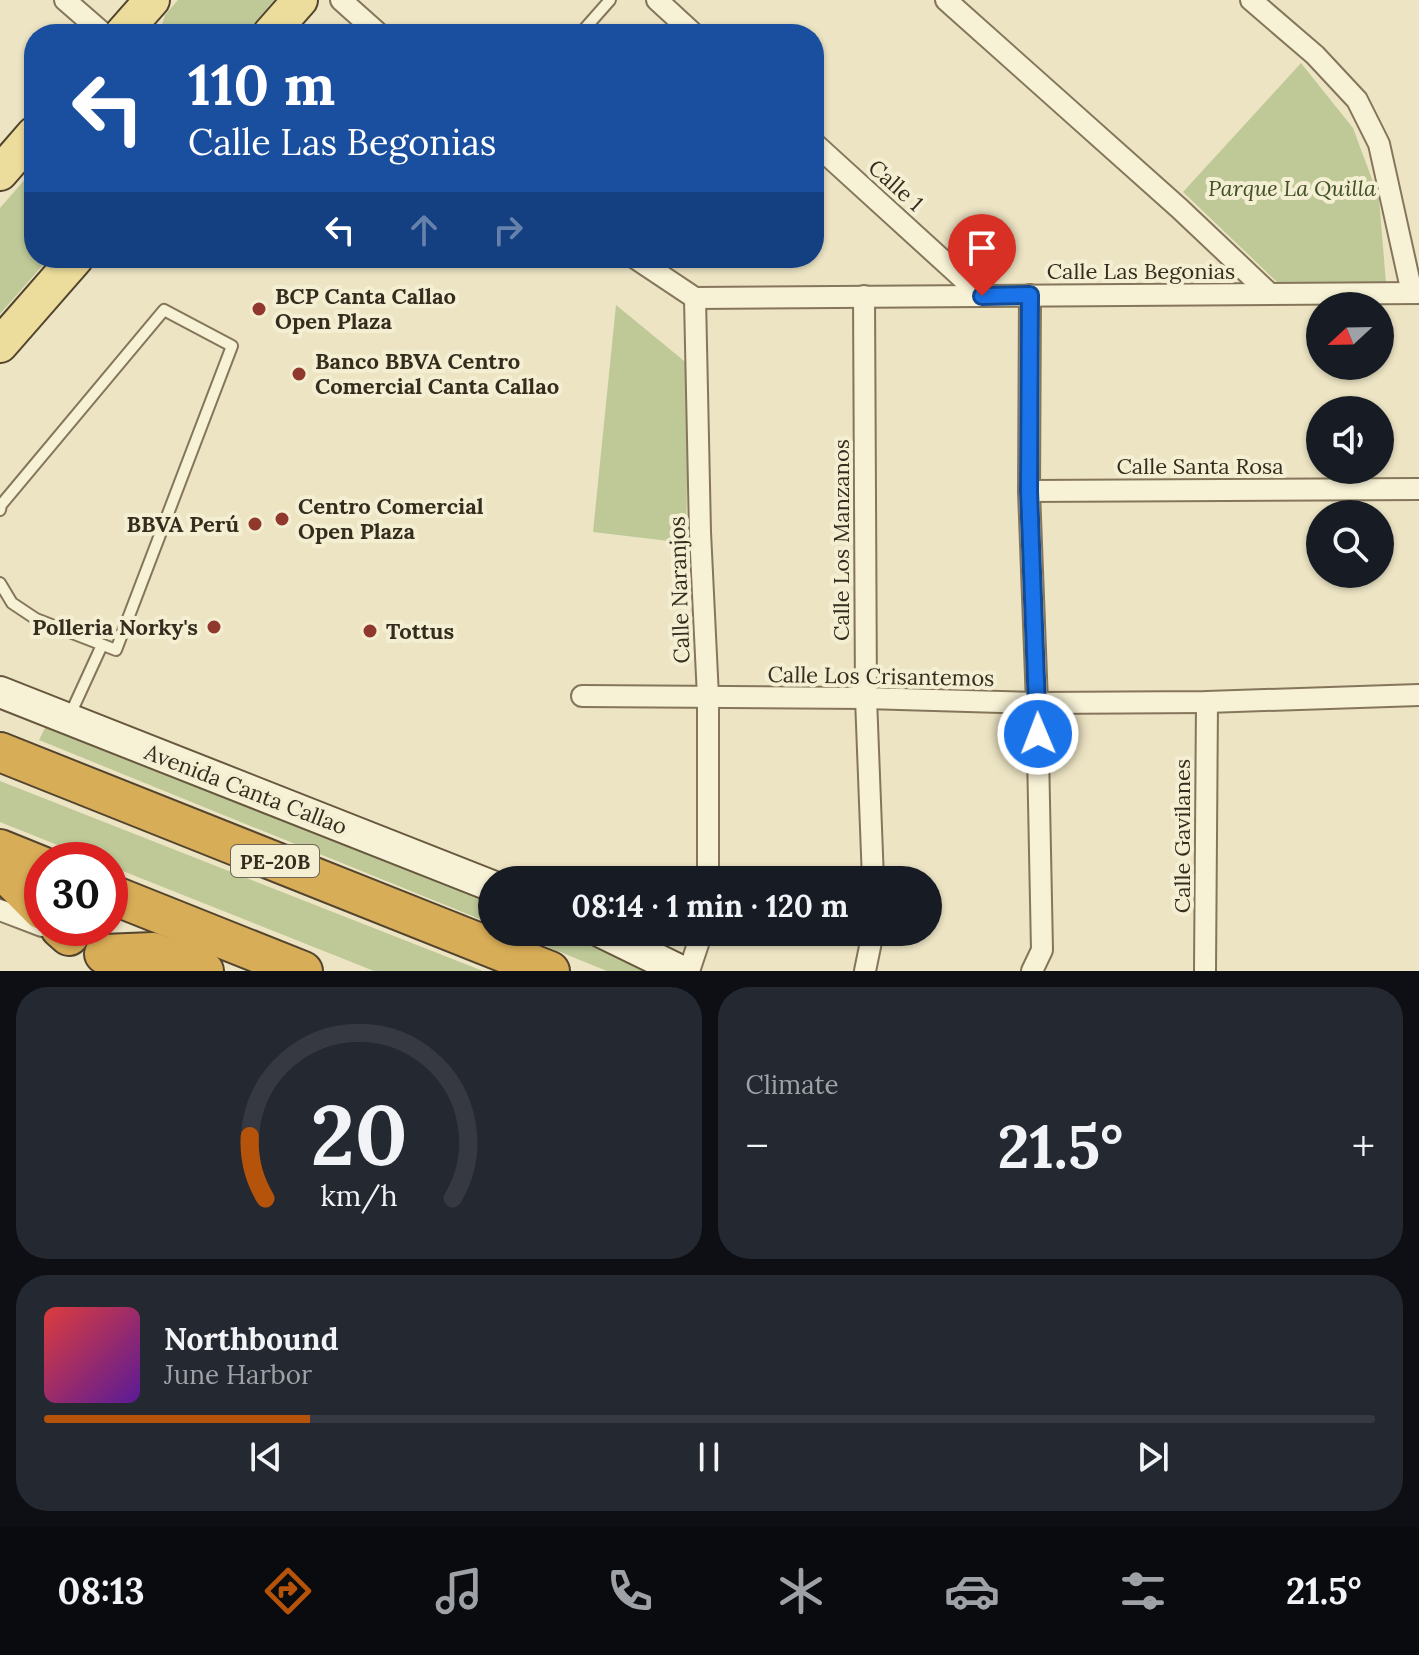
<!DOCTYPE html>
<meta charset="utf-8">
<style>
:root{--surface:#171b24;--page:#242831;--text:#f1f3f6;--muted:#9ea1a6;--line:#363941;--accent:#b45309}
body{margin:0;font-family:Lora,serif;background:var(--page);color:var(--text);height:100vh;display:flex;flex-direction:column;font-size:30px;white-space:nowrap}
*{box-sizing:border-box;margin:0}
p{font-size:26px;color:var(--muted)}
.icon{flex:none;width:44px;height:44px;fill:none;stroke:currentColor;stroke-width:2;stroke-linecap:round;stroke-linejoin:round}
.map{position:relative;height:971px;overflow:hidden}
.panel{display:flex;flex-direction:column;gap:16px;padding:16px;background:#0d0f14;flex:1}
.panel>*{flex:none}
.guide{position:absolute;left:24px;top:24px;width:800px;height:244px;border-radius:32px;box-shadow:0 2px 6px #0004;background:#1a4fa0;color:#fff;overflow:hidden}
.needle{width:52px;rotate:248deg}
.fabs{position:absolute;left:1306px;top:292px;display:grid;gap:16px}
.fabs a{display:grid;place-items:center;width:88px;height:88px;border-radius:50%;background:var(--surface);box-shadow:0 2px 6px #0004;font-size:40px}
.speed{position:absolute;left:24px;top:842px;display:flex;gap:16px;font-size:40px;font-weight:700;text-align:center}
.speed>*{display:grid;place-content:center;width:104px;height:104px;border-radius:50%;background:var(--surface);box-shadow:0 2px 6px #0004;line-height:1}
.speed .limit{border:12px solid #d22;background:#fff;color:#111}
.pin{position:absolute;display:grid;place-items:center;width:68px;height:68px;color:#fff;margin:-82px -34px;border-radius:50% 50% 50% 0;rotate:-45deg;box-shadow:0 0 8px #0007}
.pin .icon{rotate:45deg}
.me{position:absolute;width:88px;margin:-44px;rotate:359deg;stroke-linejoin:round;filter:drop-shadow(0 0 6px #0008)}
.turn{display:flex;align-items:center;gap:28px;height:168px;padding:0 32px;font-size:36px}
.turn .icon{width:104px;height:104px;stroke-width:2.5}
.turn b{display:block;font-size:56px;line-height:68px}
.lanes{display:flex;align-items:center;height:76px;padding:0 32px;background:#0003;justify-content:center;gap:40px;direction:ltr}
.lanes .off{opacity:.35}
.big{font-size:60px;font-weight:800;line-height:1.1}
.panel .tile{flex:1;display:flex;flex-direction:column;justify-content:center;gap:12px;min-width:0;padding:0 28px;border-radius:32px;background:var(--page)}
.panel .dial{align-items:center;gap:0}
.dial svg{height:208px;overflow:visible;fill:none;stroke:var(--line);stroke-width:7;stroke-linecap:round;text-anchor:middle}
.dial text{fill:var(--text);stroke:none}
.song{display:flex;align-items:center;gap:24px}
.cover{width:96px;height:96px;border-radius:12px;background:linear-gradient(135deg,hsl(0 70% 55%),hsl(270 70% 35%))}
.played{height:8px;border-radius:4px;background:linear-gradient(90deg,var(--accent) 20%,var(--line) 20%)}
.keys{display:flex;justify-content:space-around;direction:ltr}
.heat{display:flex;justify-content:space-between;align-items:center;font-size:44px;direction:ltr}
.panel .tiles{flex:1;display:grid;gap:16px;grid-template-columns:1fr 1fr}
.tile:last-child{grid-column:span 2}
.trip{position:absolute;left:478px;top:866px;width:464px;height:80px;border-radius:40px;background:var(--surface);box-shadow:0 2px 6px #0004;font-weight:800;line-height:80px;text-align:center}
.tab-bar{display:flex;height:128px;justify-content:space-around;align-items:center;background:#090b0e;color:var(--muted)}
.tab-bar .icon{width:56px;height:56px}
.tab-bar .on{color:var(--accent)}
.tab-bar b{font-size:36px;color:var(--text)}
.map>svg:first-child{display:block}
.green{fill:#bec997}
.lines{fill:none;stroke-linecap:round;stroke-linejoin:round}
.lane-casing{stroke:#85765b;stroke-width:14}
.street-casing{stroke:#85765b;stroke-width:24}
.secondary-casing{stroke:#67573e;stroke-width:34}
.primary-casing{stroke:#53442f;stroke-width:38}
.highway-casing{stroke:#53442f;stroke-width:42}
.lane{stroke:#f7f1d5;stroke-width:10}
.street{stroke:#f7f1d5;stroke-width:20}
.secondary{stroke:#f7f1d5;stroke-width:30}
.primary{stroke:#eddd9c;stroke-width:34}
.highway{stroke:#d8ad57;stroke-width:38}
.route-casing{stroke:#114b97;stroke-width:20}
.route{stroke:#1a73e8;stroke-width:14}
.poi-dot{fill:#91382d;stroke:#f4eed2;stroke-width:3}
.labels{text-anchor:middle;dominant-baseline:central;stroke-width:8;stroke-linejoin:round;paint-order:stroke}
.shield{fill:#f4eed2;stroke:#6e6654;stroke-width:2}
.shield-label{font-size:20px;font-weight:bold;fill:#352c1e}
.street-label{font-size:22px;fill:#352c1e;stroke:#f4eed2}
.park-label{font-size:22px;font-style:italic;fill:#415126;stroke:#f4eed2}
.poi-label{font-size:22px;font-weight:bold;fill:#352c1e;stroke:#f4eed2;text-anchor:start}
</style>
<div class="map">
<svg width="1419" height="971" viewBox="0 0 1419 971">
<rect width="100%" height="100%" fill="#ece4c3"/>
<!-- green -->
<g class="green">
<path d="M178,0H274L245,34H159L165,15Z"/>
<path d="M1301,63L1353,128L1379,198L1386,283L1277,282L1183,192Z"/>
<path d="M34,169V258H49L0,314V208Z"/>
<path d="M616,305L689,365L686,543L593,532Z"/>
<path d="M46,726L492,903V924L39,740Z"/>
<path d="M0,781L483,971H374L110,866V860H95L0,822Z"/>
<path d="M511,932H565L620,954L649,971H607Z"/>
</g>
<g class="lines">
<!-- lane casing -->
<g class="lane-casing">
<g id="lane">
<path d="M580,34L610,0"/>
<path d="M0,510L1,505L164,310L232,346L116,650L36,619L12,603L0,583"/>
<path d="M69,717L102,645"/>
</g>
</g>
<!-- street casing -->
<g class="street-casing">
<g id="street">
<path d="M65,0L104,34"/>
<path d="M341,0L379,34"/>
<path d="M657,0L694,34"/>
<path d="M946,0L1179,208L1270,294"/>
<path d="M1251,0L1315,55L1357,100L1379,144L1412,293"/>
<path d="M814,143L982,296"/>
<path d="M635,258L695,298L1419,293"/>
<path d="M1030,295L1029,491L1037,703L1042,950L1032,971"/>
<path d="M864,296L866,698L873,880"/>
<path d="M695,298L700,532L708,697V880"/>
<path d="M1029,491L1419,489"/>
<path d="M582,696L866,698L1037,703L1207,702L1419,695"/>
<path d="M0,910L42,926"/>
<path d="M689,971L702,932"/>
<path d="M865,971L873,932"/>
<path d="M1205,971L1207,702"/>
</g>
</g>
<!-- secondary casing -->
<g class="secondary-casing">
<g id="secondary">
<path d="M0,692L492,886"/>
<path d="M601,932L681,971"/>
</g>
</g>
<!-- primary casing -->
<g class="primary-casing">
<g id="primary">
<path d="M122,34L152,0"/>
<path d="M270,34L300,0"/>
<path d="M0,173L34,134"/>
<path d="M0,345L76,258"/>
</g>
</g>
<!-- highway casing -->
<g class="highway-casing">
<g id="highway">
<path d="M0,752L550,971"/>
<path d="M0,849L42,866"/>
<path d="M0,868L42,910"/>
<path d="M110,894L303,971"/>
<path d="M60,928L69,936"/>
<path d="M104,954L153,952L204,971"/>
</g>
</g>
<!-- lane -->
<use href="#lane" class="lane"/>
<!-- street -->
<use href="#street" class="street"/>
<!-- secondary -->
<use href="#secondary" class="secondary"/>
<!-- primary -->
<use href="#primary" class="primary"/>
<!-- highway -->
<use href="#highway" class="highway"/>
</g>
<g class="lines">
<!-- route casing -->
<g class="route-casing">
<path id="route" d="M982,296L1030,295L1029,491L1038,734"/>
</g>
<!-- route -->
<use href="#route" class="route"/>
</g>
<!-- markers -->
<g class="poi-dot">
<circle cx="259" cy="309" r="8"/>
<circle cx="299" cy="374" r="8"/>
<circle cx="282" cy="519" r="8"/>
<circle cx="255" cy="524" r="8"/>
<circle cx="214" cy="627" r="8"/>
<circle cx="370" cy="631" r="8"/>
</g>
<g class="labels">
<!-- shield labels -->
<rect class="shield" x="231" y="845" width="88" height="32" rx="6"/>
<g class="shield-label">
<text x="275" y="861">PE-20B</text>
</g>
<!-- street labels -->
<g class="street-label">
<text transform="translate(896 185) rotate(42)">Calle 1</text>
<text x="1141" y="271">Calle Las Begonias</text>
<text x="1200" y="466">Calle Santa Rosa</text>
<text transform="translate(841 540) rotate(-90)">Calle Los Manzanos</text>
<text transform="translate(679 590) rotate(-92)">Calle Naranjos</text>
<text transform="translate(881 676) rotate(1)">Calle Los Crisantemos</text>
<text transform="translate(246 789) rotate(21)">Avenida Canta Callao</text>
<text transform="translate(1182 836) rotate(-90)">Calle Gavilanes</text>
</g>
<!-- park labels -->
<g class="park-label">
<text x="1292" y="188">Parque La Quilla</text>
</g>
<!-- poi labels -->
<g class="poi-label">
<text x="275" y="296">BCP Canta Callao<tspan x="275" dy="25">Open Plaza</tspan></text>
<text x="315" y="361">Banco BBVA Centro<tspan x="315" dy="25">Comercial Canta Callao</tspan></text>
<text x="298" y="506">Centro Comercial<tspan x="298" dy="25">Open Plaza</tspan></text>
<text x="239" y="524" text-anchor="end">BBVA Perú</text>
<text x="198" y="627" text-anchor="end">Polleria Norky's</text>
<text x="386" y="631">Tottus</text>
</g>
</g>
</svg>
<div class="fabs">
<a><svg class="needle" viewBox="-14 -14 28 28"><path d="M0-13l5 13h-10z" fill="#e53935"/><path d="M0 13l5-13h-10z" fill="#9ea1a6"/></svg></a>
<a><svg class="icon" aria-label="sound" viewBox="0 0 24 24"><path d="M4 9h4l5-4v14l-5-4H4zM17 9q2 3 0 6"/></svg></a>
<a><svg class="icon" aria-label="search" viewBox="0 0 24 24"><circle cx="10" cy="10" r="6"/><path d="M15 15l6 6"/></svg></a>
</div>
<div class="speed"><div class="limit">30</div></div>
<div class="pin" style="left:982px;top:296px;background:#d93025"><svg class="icon" aria-label="arrive" viewBox="0 0 24 24"><path d="M6 21V4h12l-3 4 3 4H6"/></svg></div>
<svg class="me" style="left:1038px;top:734px" viewBox="-20 -20 40 40"><circle r="17" fill="#1a73e8" stroke="#fff" stroke-width="3"/><path d="M0-11L8 9 0 5-8 9z" fill="#fff"/></svg>
<div class="trip">08:14 · 1 min · 120 m</div>
<div class="guide">
<div class="turn"><svg class="icon" aria-label="left" viewBox="0 0 24 24"><path d="M17 20v-9H6M10 6l-5 5 5 5"/></svg><div><b>110 m</b>Calle Las Begonias</div></div>
<div class="lanes"><svg class="icon" aria-label="left" viewBox="0 0 24 24"><path d="M17 20v-9H6M10 6l-5 5 5 5"/></svg><svg class="icon off" aria-label="ahead" viewBox="0 0 24 24"><path d="M12 20V5M6 11l6-6 6 6"/></svg><svg class="icon off" aria-label="right" viewBox="0 0 24 24"><path d="M7 20v-9h11M14 6l5 5-5 5"/></svg></div>
</div>
</div>
<section class="panel">
<div class="tiles">
<div class="tile dial"><svg viewBox="0 0 100 80">
<path d="M14 69A42 42 0 1 1 86 69"/>
<path d="M14 69A42 42 0 0 1 8 45" stroke="#b45309"/>
<text x="50" y="56" font-size="32" font-weight="700">20</text>
<text x="50" y="72" font-size="11">km/h</text>
</svg></div>
<div class="tile"><p>Climate</p>
<div class="heat"><a>−</a><b class="big">21.5°</b><a>+</a></div>
</div>
<div class="tile">
<div class="song"><i class="cover"></i><div><b>Northbound</b><p>June Harbor</p></div></div>
<div class="played"></div>
<div class="keys"><svg class="icon" aria-label="previous" viewBox="0 0 24 24"><path d="M18 5L8 12l10 7zM5 5v14"/></svg><svg class="icon" aria-label="pause" viewBox="0 0 24 24"><path d="M8 5v14M16 5v14"/></svg><svg class="icon" aria-label="next" viewBox="0 0 24 24"><path d="M6 5l10 7-10 7zM19 5v14"/></svg></div>
</div>
</div>
</section>
<nav class="tab-bar">
<b>08:13</b>
<svg class="icon on" aria-label="directions" viewBox="0 0 24 24"><path d="M12 3l9 9-9 9-9-9zM9 14v-3h6M13 9l2 2-2 2"/></svg>
<svg class="icon" aria-label="music" viewBox="0 0 24 24"><path d="M9 18V5l10-2v13"/><circle cx="6" cy="18" r="3"/><circle cx="16" cy="16" r="3"/></svg>
<svg class="icon" aria-label="phone" viewBox="0 0 24 24"><path d="M5 4h4l2 5-3 2q2 4 5 5l2-3 5 2v4C11 20 4 13 5 4z"/></svg>
<svg class="icon" aria-label="climate" viewBox="0 0 24 24"><path d="M12 3v18M4 7l16 10M4 17L20 7"/></svg>
<svg class="icon" aria-label="car" viewBox="0 0 24 24"><path d="M5 17H2v-5l4-1 3-4h7l3 4 3 1v5h-3M9 17h6M6 11h13"/><circle cx="7" cy="17" r="2"/><circle cx="17" cy="17" r="2"/></svg>
<svg class="icon" aria-label="filters" viewBox="0 0 24 24"><path d="M4 7h16M4 17h16"/><circle cx="9" cy="7" r="2"/><circle cx="15" cy="17" r="2"/></svg>
<b>21.5°</b>
</nav>
